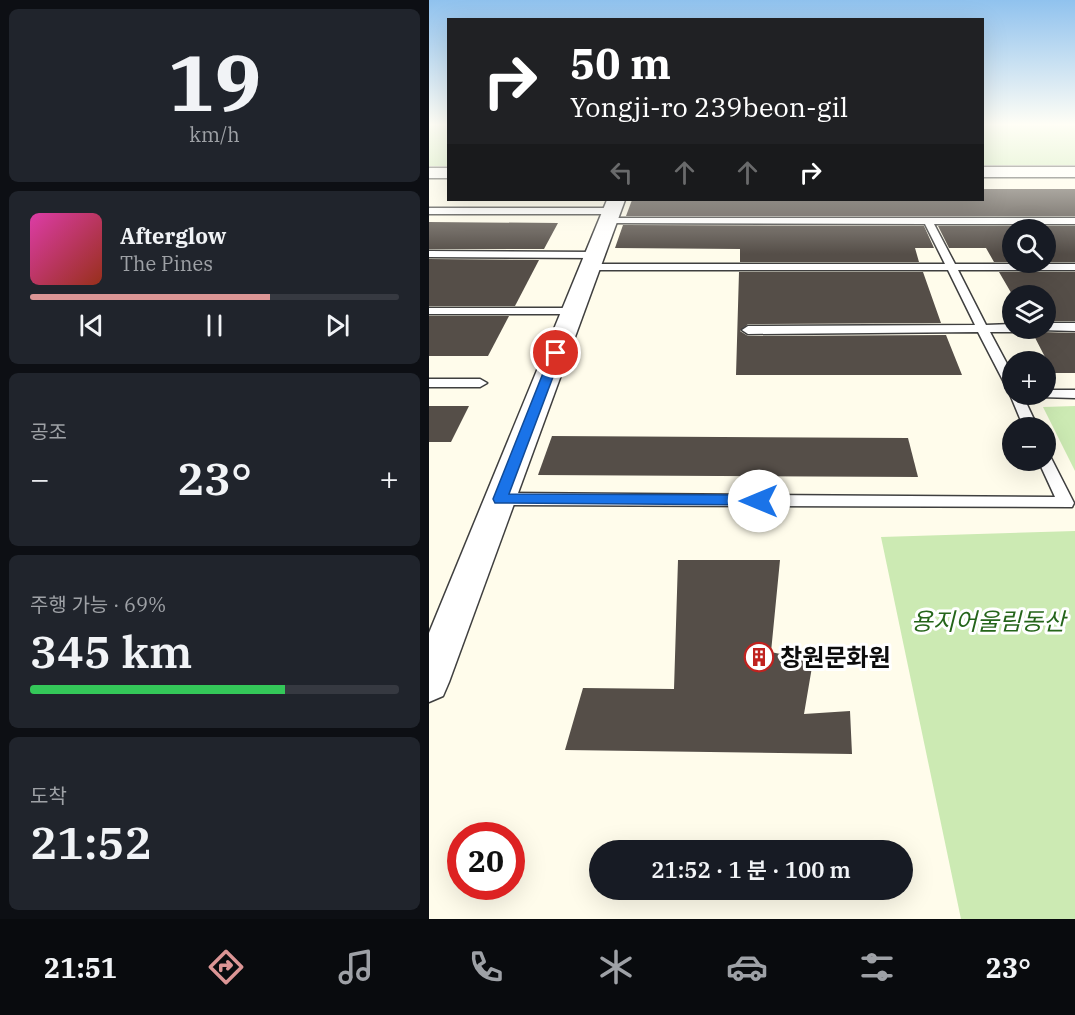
<!DOCTYPE html>
<html lang="ko">
<meta charset="utf-8">
<style>
:root{--surface:#171b24;--page:#20242c;--text:#f1f3f6;--muted:#9ea1a6;--line:#363941;--accent:#db9595}
body{margin:0;font-family:"IBM Plex Serif","Noto Sans KR",serif;background:var(--page);color:var(--text);height:100vh;display:flex;flex-direction:column;font-size:22px;white-space:nowrap}
*{box-sizing:border-box;margin:0}
p{font-size:20px;color:var(--muted)}
.icon{flex:none;width:33px;height:33px;fill:none;stroke:currentColor;stroke-width:2;stroke-linecap:round;stroke-linejoin:round}
.map{position:relative;flex:1;overflow:hidden}
.drawer{display:flex;flex-direction:column;gap:9px;padding:9px;background:#0d0f14;width:429px}
.drawer>*{flex:none}
.hud{position:absolute;left:18px;top:18px;width:537px;height:183px;border-radius:0px;box-shadow:0 6px 24px #0002;background:#202124;color:#fff;overflow:hidden}
.buttons{position:absolute;left:573px;top:219px;display:grid;gap:12px}
.buttons a{display:grid;place-items:center;width:54px;height:54px;border-radius:50%;background:var(--surface);box-shadow:0 6px 24px #0002;font-size:30px}
.speed{position:absolute;left:18px;top:822px;display:flex;gap:12px;font-size:30px;font-weight:700;text-align:center}
.speed>*{display:grid;place-content:center;width:78px;height:78px;border-radius:50%;background:var(--surface);box-shadow:0 6px 24px #0002;line-height:1}
.speed .limit{border:9px solid #d22;background:#fff;color:#111}
.pin{position:absolute;display:grid;place-items:center;width:51px;height:51px;color:#fff;margin:-26px;border:3px solid #fff;border-radius:50%;box-shadow:0 2px 6px #0007}
.me{position:absolute;width:66px;margin:-33px;rotate:270deg;stroke-linejoin:round;filter:drop-shadow(0 0 4px #0008)}
.turn{display:flex;align-items:center;gap:21px;height:126px;padding:0 24px;font-size:27px}
.turn .icon{width:78px;height:78px;stroke-width:2.5}
.turn b{display:block;font-size:42px;line-height:51px}
.lanes{display:flex;align-items:center;height:57px;padding:0 24px;background:#0003;justify-content:center;gap:30px;direction:ltr}
.lanes .off{opacity:.35}
.big{font-size:45px;font-weight:600;line-height:1.1}
.drawer .widget{flex:1;display:flex;flex-direction:column;justify-content:center;gap:9px;min-width:0;padding:0 21px;border-radius:9px;background:var(--page)}
.drawer .dial{align-items:center;gap:0}
.dial b{font-size:78px;line-height:1}
.song{display:flex;align-items:center;gap:18px}
.cover{width:72px;height:72px;border-radius:9px;background:linear-gradient(135deg,hsl(320 70% 55%),hsl(10 70% 35%))}
.played{height:6px;border-radius:3px;background:linear-gradient(90deg,var(--accent) 65%,var(--line) 65%)}
.keys{display:flex;justify-content:space-around;direction:ltr}
.heat{display:flex;justify-content:space-between;align-items:center;font-size:33px;direction:ltr}
.charge{height:9px;border-radius:4px;background:linear-gradient(90deg,#34c759 69%,var(--line) 0)}
.trip{position:absolute;left:160px;top:840px;width:324px;height:60px;border-radius:30px;background:var(--surface);box-shadow:0 6px 24px #0002;font-weight:600;line-height:60px;text-align:center}
.tabs{display:flex;height:96px;justify-content:space-around;align-items:center;background:#090b0e;color:var(--muted)}
.tabs .icon{width:42px;height:42px}
.tabs .active{color:var(--accent)}
.tabs b{font-size:27px;color:var(--text)}
main{display:flex;flex:1;min-height:0}
.map>svg:first-child{display:block}
.green{fill:#cceab3}
.building{fill:#554e48}
.lines{fill:none;stroke-linecap:round;stroke-linejoin:round}
.lane-casing{stroke:#3f3f3f;stroke-width:3}
.street-casing{stroke:#3f3f3f;stroke-width:3}
.lane{fill:#fff;fill-rule:evenodd}
.street{fill:#fff;fill-rule:evenodd}
.route{fill:#1a73e8;stroke:#114b97;stroke-width:1.5}
.labels{text-anchor:middle;dominant-baseline:central;stroke-width:6;stroke-linejoin:round;paint-order:stroke}
.near-park-label{font-size:24px;font-style:italic;fill:#25651a;stroke:#fff}
.near-poi-label{font-size:24px;font-weight:bold;fill:#0c0c0c;stroke:#fff;text-anchor:start}
</style>
<main>
<section class="drawer">
<div class="widget dial"><b>19</b><p>km/h</p></div>
<div class="widget">
<div class="song"><i class="cover"></i><div><b>Afterglow</b><p>The Pines</p></div></div>
<div class="played"></div>
<div class="keys"><svg class="icon" aria-label="previous" viewBox="0 0 24 24"><path d="M18 5L8 12l10 7zM5 5v14"/></svg><svg class="icon" aria-label="pause" viewBox="0 0 24 24"><path d="M8 5v14M16 5v14"/></svg><svg class="icon" aria-label="next" viewBox="0 0 24 24"><path d="M6 5l10 7-10 7zM19 5v14"/></svg></div>
</div>
<div class="widget"><p>공조</p>
<div class="heat"><a>−</a><b class="big">23°</b><a>+</a></div>
</div>
<div class="widget"><p>주행 가능 · 69%</p><b class="big">345 km</b><div class="charge"></div></div>
<div class="widget"><p>도착</p><b class="big">21:52</b></div>
</section>
<div class="map">
<svg width="646" height="919" viewBox="0 0 646 919">
<rect width="100%" height="100%" fill="#fffceb"/>
<!-- green -->
<g class="green">
<rect x="0" y="125" width="19" height="41"/>
<rect x="554" y="125" width="92" height="40"/>
<path d="M646,406V471L614,407Z"/>
<path d="M646,531V919H532L452,537Z"/>
</g>
<!-- building -->
<g class="building">
<path d="M554,189H646V216H197L203,200H554Z"/>
<path d="M0,222L129,223L115,249H0Z"/>
<path d="M194,225L495,226L505,248H486L490,262H311V249L186,248Z"/>
<path d="M509,226H646V262H616V230H584V262H565L557,248H520Z"/>
<path d="M0,259L110,260L86,306H0Z"/>
<path d="M310,272H494L512,323L319,324L311,331L319,336L517,335L533,375H307Z"/>
<path d="M570,272H646V321H616V296H584Z"/>
<path d="M0,316H80L59,356H0Z"/>
<path d="M601,328H611L612,332L646,333V373H616V357Z"/>
<path d="M0,406H40L22,442H0Z"/>
<path d="M123,436L479,438L489,477L109,475Z"/>
<path d="M249,560H351L342,652L384,661L375,714L421,711L423,754L136,750L154,688L245,689Z"/>
</g>
<g class="lines">
<!-- lane casing -->
<g class="lane-casing">
<g id="lane">
<path d="M0,208H182L187,211L182,214H0Z"/>
<path d="M178,218H646V224H505L526,264H646V270H529L557,325L584,324V328H590L584,332H561L584,375V394H593L609,428H595L580,392L549,332L319,334L313,330L319,326L546,325L519,270H161L156,267L161,264H516L496,224L175,223L173,221Z"/>
<path d="M0,251L165,252L170,255L165,258L0,257Z"/>
<path d="M0,308H144L150,311L144,314H0Z"/>
<path d="M616,323H646V331L612,330L616,328Z"/>
<path d="M0,379H51L58,383L51,387H0Z"/>
<path d="M616,390H646V398L611,397L610,394H616Z"/>
<path d="M616,455L621,456L645,503L643,507L71,505L65,503L63,499L65,495L71,493L626,497L609,460H616Z"/>
</g>
</g>
<!-- street casing -->
<g class="street-casing">
<g id="street">
<rect x="554" y="167" width="92" height="10"/>
<rect x="0" y="168" width="20" height="10"/>
<path d="M178,200H196L20,682L14,696L0,702V633Z"/>
</g>
</g>
<!-- lane -->
<use href="#lane" class="lane"/>
<!-- street -->
<use href="#street" class="street"/>
</g>
<!-- sky -->
<linearGradient id="sky" x2="0" y2="1"><stop stop-color="#90c2ee"/><stop offset="0.49" stop-color="#fffef6"/><stop offset="1" stop-color="#fffef6" stop-opacity="0"/></linearGradient>
<rect width="646" height="254" fill="url(#sky)"/>
<!-- route -->
<path class="route" d="M127,349L133,353L80,494L330,495L335,497L338,501L335,505L66,503L64,499L122,353Z"/>
<!-- icons -->
<defs>
<g id="building-ring" transform="scale(1.5)"><circle r="9.5" fill="#fff" stroke="#c0221f" stroke-width="1.5"/><path d="M-4-6H4V6H1V3H-1V6H-4ZM-2.5-4.3h1.7v1.8h-1.7ZM.8-4.3h1.7v1.8H.8ZM-2.5-1h1.7V.8h-1.7ZM.8-1h1.7V.8H.8Z" fill="#c0221f"/></g>
</defs>
<g fill-rule="evenodd">
<use href="#building-ring" x="330" y="657"/>
</g>
<g class="labels">
<!-- near-park labels -->
<g class="near-park-label">
<text x="559" y="621">용지어울림동산</text>
</g>
<!-- near-poi labels -->
<g class="near-poi-label">
<text x="351" y="657">창원문화원</text>
</g>
</g>
</svg>
<div class="buttons">
<a><svg class="icon" aria-label="search" viewBox="0 0 24 24"><circle cx="10" cy="10" r="6"/><path d="M15 15l6 6"/></svg></a>
<a><svg class="icon" aria-label="layers" viewBox="0 0 24 24"><path d="M12 4l9 5-9 5-9-5zM3 14l9 5 9-5"/></svg></a>
<a>+</a>
<a>−</a>
</div>
<div class="speed"><div class="limit">20</div></div>
<div class="pin" style="left:127px;top:353px;background:#d93025"><svg class="icon" aria-label="arrive" viewBox="0 0 24 24"><path d="M6 21V4h12l-3 4 3 4H6"/></svg></div>
<svg class="me" style="left:330px;top:501px" viewBox="-20 -20 40 40"><circle r="19" fill="#fff"/><path d="M0-13L10 11 0 6-10 11z" fill="#1a73e8"/></svg>
<div class="trip">21:52 · 1 분 · 100 m</div>
<div class="hud">
<div class="turn"><svg class="icon" aria-label="right" viewBox="0 0 24 24"><path d="M7 20v-9h11M14 6l5 5-5 5"/></svg><div><b>50 m</b>Yongji-ro 239beon-gil</div></div>
<div class="lanes"><svg class="icon off" aria-label="left" viewBox="0 0 24 24"><path d="M17 20v-9H6M10 6l-5 5 5 5"/></svg><svg class="icon off" aria-label="ahead" viewBox="0 0 24 24"><path d="M12 20V5M6 11l6-6 6 6"/></svg><svg class="icon off" aria-label="ahead" viewBox="0 0 24 24"><path d="M12 20V5M6 11l6-6 6 6"/></svg><svg class="icon" aria-label="right" viewBox="0 0 24 24"><path d="M7 20v-9h11M14 6l5 5-5 5"/></svg></div>
</div>
</div>
</main>
<nav class="tabs">
<b>21:51</b>
<svg class="icon active" aria-label="directions" viewBox="0 0 24 24"><path d="M12 3l9 9-9 9-9-9zM9 14v-3h6M13 9l2 2-2 2"/></svg>
<svg class="icon" aria-label="music" viewBox="0 0 24 24"><path d="M9 18V5l10-2v13"/><circle cx="6" cy="18" r="3"/><circle cx="16" cy="16" r="3"/></svg>
<svg class="icon" aria-label="phone" viewBox="0 0 24 24"><path d="M5 4h4l2 5-3 2q2 4 5 5l2-3 5 2v4C11 20 4 13 5 4z"/></svg>
<svg class="icon" aria-label="climate" viewBox="0 0 24 24"><path d="M12 3v18M4 7l16 10M4 17L20 7"/></svg>
<svg class="icon" aria-label="car" viewBox="0 0 24 24"><path d="M5 17H2v-5l4-1 3-4h7l3 4 3 1v5h-3M9 17h6M6 11h13"/><circle cx="7" cy="17" r="2"/><circle cx="17" cy="17" r="2"/></svg>
<svg class="icon" aria-label="filters" viewBox="0 0 24 24"><path d="M4 7h16M4 17h16"/><circle cx="9" cy="7" r="2"/><circle cx="15" cy="17" r="2"/></svg>
<b>23°</b>
</nav>
